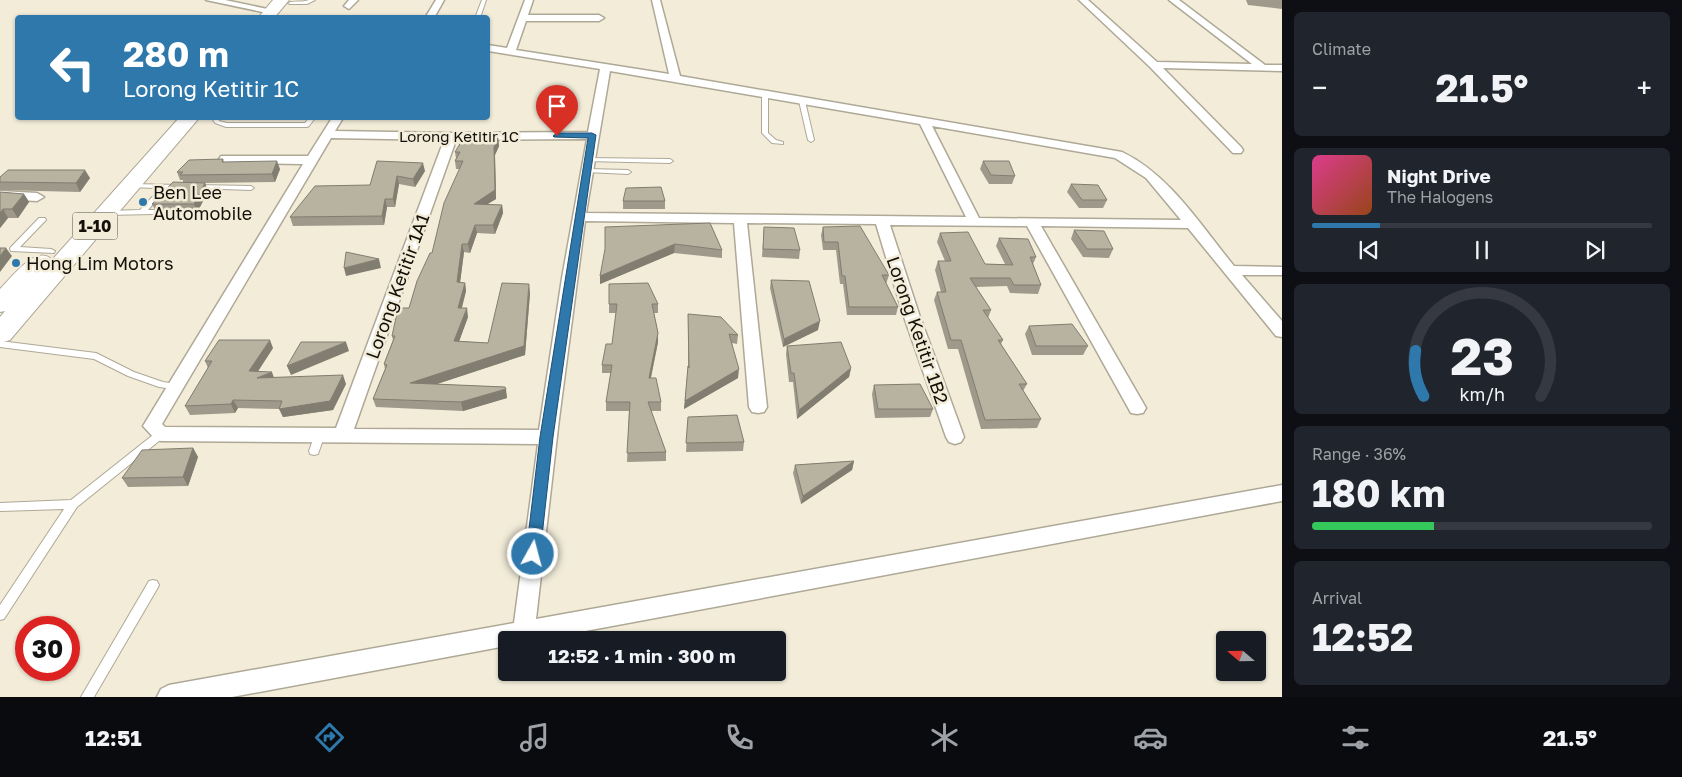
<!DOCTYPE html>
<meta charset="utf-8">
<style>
:root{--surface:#171b24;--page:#20242c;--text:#f1f3f6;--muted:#9ea1a6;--line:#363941;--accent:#2e78ac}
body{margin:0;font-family:"Golos Text",sans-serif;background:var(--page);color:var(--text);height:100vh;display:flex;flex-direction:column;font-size:19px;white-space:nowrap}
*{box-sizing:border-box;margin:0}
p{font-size:16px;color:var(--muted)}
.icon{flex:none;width:28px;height:28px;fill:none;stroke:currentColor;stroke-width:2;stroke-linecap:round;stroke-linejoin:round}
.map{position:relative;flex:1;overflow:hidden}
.sheet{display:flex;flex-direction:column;gap:12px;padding:12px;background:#0d0f14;width:400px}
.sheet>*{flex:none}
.top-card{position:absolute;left:15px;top:15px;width:475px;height:105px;border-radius:5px;box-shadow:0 1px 4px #0004;background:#2e78ac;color:#fff;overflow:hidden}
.needle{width:32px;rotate:290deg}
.tools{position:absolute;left:1216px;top:631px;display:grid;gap:10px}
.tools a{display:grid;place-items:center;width:50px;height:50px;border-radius:5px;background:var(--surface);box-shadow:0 1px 4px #0004;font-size:25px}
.speed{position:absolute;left:15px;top:616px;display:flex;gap:10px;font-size:25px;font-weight:700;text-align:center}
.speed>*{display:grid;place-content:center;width:65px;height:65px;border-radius:50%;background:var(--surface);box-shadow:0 1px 4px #0004;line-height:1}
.speed .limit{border:8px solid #d22;background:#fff;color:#111}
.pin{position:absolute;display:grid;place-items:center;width:42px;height:42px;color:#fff;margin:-51px -21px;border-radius:50% 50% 50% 0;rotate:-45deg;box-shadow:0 0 5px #0007}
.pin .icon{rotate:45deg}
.me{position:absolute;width:55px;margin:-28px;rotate:7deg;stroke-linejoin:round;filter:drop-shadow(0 0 4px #0008)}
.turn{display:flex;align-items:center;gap:18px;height:105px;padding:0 25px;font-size:22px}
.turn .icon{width:65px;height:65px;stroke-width:2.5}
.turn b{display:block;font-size:35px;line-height:42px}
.big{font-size:38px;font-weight:700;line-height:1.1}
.sheet .card{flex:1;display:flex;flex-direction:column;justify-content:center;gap:8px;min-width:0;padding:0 18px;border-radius:8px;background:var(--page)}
.sheet .dial{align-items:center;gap:0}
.dial svg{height:130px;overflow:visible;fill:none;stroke:var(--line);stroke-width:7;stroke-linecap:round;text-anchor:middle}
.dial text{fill:var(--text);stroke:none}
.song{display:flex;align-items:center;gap:15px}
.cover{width:60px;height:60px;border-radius:8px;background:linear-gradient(135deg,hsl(330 70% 55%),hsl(20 70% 35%))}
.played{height:5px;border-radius:2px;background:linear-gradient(90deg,var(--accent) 20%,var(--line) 20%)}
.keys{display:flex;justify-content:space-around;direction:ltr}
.heat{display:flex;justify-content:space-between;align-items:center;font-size:28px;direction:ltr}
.charge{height:8px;border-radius:4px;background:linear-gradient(90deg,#34c759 36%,var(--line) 0)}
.trip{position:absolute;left:498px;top:631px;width:288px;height:50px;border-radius:5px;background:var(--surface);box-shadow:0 1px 4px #0004;font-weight:700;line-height:50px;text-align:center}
.tabs{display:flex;height:80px;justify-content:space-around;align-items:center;background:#090b0e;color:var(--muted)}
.tabs .icon{width:35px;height:35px}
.tabs .selected{color:var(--accent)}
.tabs b{font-size:22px;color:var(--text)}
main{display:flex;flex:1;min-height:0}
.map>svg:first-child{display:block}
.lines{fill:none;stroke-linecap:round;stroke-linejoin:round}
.lane-casing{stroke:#aea896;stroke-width:2}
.street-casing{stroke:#aea896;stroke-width:3}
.highway-casing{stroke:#aea896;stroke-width:2}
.lane{fill:#fff;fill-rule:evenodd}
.street{fill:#fff;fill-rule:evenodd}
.highway{fill:#fff;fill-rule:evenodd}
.wall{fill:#9e998a}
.shaded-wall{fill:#817d70}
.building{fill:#b8b2a0;stroke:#817d70}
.route{fill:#2e78ac;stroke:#1e4e70}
.poi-dot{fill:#2e78ac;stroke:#f2ecd9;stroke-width:2}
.labels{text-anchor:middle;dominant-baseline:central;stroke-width:5;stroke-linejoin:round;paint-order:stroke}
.far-street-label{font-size:15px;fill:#121009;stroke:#f2ecd9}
.shield{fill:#f2ecd9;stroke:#555247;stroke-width:1}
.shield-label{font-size:16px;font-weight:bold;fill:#121009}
.poi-label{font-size:18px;fill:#121009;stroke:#f2ecd9;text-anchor:start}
.street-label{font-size:18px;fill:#121009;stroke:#f2ecd9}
</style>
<main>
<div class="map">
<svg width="1282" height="697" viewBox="0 0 1282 697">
<rect width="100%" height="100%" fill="#f2ecd9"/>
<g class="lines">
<!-- lane casing -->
<g class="lane-casing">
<g id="lane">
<path d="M309,0H315L307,4H290L288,3C294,0 302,3 309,0Z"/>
<path d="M482,0H486L480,18H475Z"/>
<path d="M765,93L768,95V133L776,140L783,142V144L772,143L762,133V95Z"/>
<path d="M802,99L805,101L814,140L811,142L808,140L799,101Z"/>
<path d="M212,118H218L219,121L227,123H305L309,118H315L309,126L307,127H226L215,123Z"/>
<path d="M588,158L670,159L673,161L670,163L586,161V159Z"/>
<path d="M588,169L628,170L631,172L628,174L586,172V170Z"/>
<path d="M131,184L181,185L184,187L181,189L129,187V185Z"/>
<path d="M196,185L251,186L254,188L251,190L194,188L193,187Z"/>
<path d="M157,193L161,195L148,210H154V214L107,215L103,213L107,211L140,210L155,194Z"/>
<path d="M39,218H45L46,220L20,247L51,249L55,251L54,253L11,251L10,249L11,247Z"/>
<path d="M0,341L96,353L134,372L163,382L177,384L179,386L177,388L174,389L159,387L128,376L94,359L0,347Z"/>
<path d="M161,430L164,431L166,434L164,437L77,507L4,619L0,620V605L64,509L0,511V503L71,500L158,431Z"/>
<path d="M320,430L323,431L325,434L318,454L314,455L310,454L309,451L315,434L317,431Z"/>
<path d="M153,580L157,581L159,585L157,589L94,697H81L149,581Z"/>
</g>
</g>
<!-- street casing -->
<g class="street-casing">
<g id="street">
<path d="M206,0H225L277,11L272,14Z"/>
<path d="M349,0H358L349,9L344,6Z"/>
<path d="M436,0H444L434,18H425Z"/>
<path d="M525,0H533L528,15H599L604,18L599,21H526L516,50L669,74L652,0H660L680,76L1122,152C1169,174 1202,227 1234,266L1282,267V275H1242L1282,321V337L1276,336L1188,228L1041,226L1146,408L1143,413L1137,414L1131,413L1027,226L890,225L919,314L964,437L961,442L955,444L949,442L946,437L903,314L876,224L747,223L767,407L764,412L758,413L752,412L749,407L734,223L585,221L559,419L536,619L1282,485V501L537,640H506V646L232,697H157L161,689L169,685L514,623L538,444L161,441L155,439L143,426L303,164L225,163L221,162L219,159L221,156H308L332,118H343L335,131L451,133L588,132L600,69L488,51V45L507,48ZM610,71L920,124L966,217L586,213ZM932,126L1115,158L1146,178L1181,220L979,218ZM331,138L444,140L336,428L165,427L162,424ZM587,139L562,278L539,430L354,429L456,140Z"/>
<path d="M1079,0H1088L1157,62L1252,64L1169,0H1179L1265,65H1282V71L1163,68L1241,147L1243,150L1241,153H1233L1150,67Z"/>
<path d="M0,191L37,193L44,197L37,201L0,199Z"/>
</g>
</g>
<!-- highway casing -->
<g class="highway-casing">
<g id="highway">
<path d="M273,0H289L274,18H258Z"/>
<path d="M179,118H199L10,340L0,343V317L5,311L0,312V289C11,278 37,243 52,260Z"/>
</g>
</g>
<!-- lane -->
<use href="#lane" class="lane"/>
<!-- street -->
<use href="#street" class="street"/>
<!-- highway -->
<use href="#highway" class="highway"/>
</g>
<!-- wall -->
<g class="wall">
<path d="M1246,0H1282V9L1248,5Z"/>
<path d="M498,138L499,146L495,155L496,199L487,204L502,205L503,213L495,234L477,233L470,253L464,252L460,282L465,283L466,291L462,308L468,317L459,341L488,343L530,293L525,355L436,384L505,387L507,398L463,411L376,407L373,399L385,369L384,364L393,340L392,336L409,308L432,253L460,169H456L455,161L456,158L455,152Z"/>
<path d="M223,159L224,162L280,169L275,182L205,183L208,191L197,213L156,212L152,204L183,182V180H180L177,172Z"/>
<path d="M377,161L425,171L415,187L399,184L395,207H387L384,225L293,226L290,217L370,185Z"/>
<path d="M983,161L1015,176L1012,184H989L980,169Z"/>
<path d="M0,177L90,178L80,192L0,190Z"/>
<path d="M1071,184L1107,200L1103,208H1079L1067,192Z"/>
<path d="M0,192L24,194L29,202L18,218H8L0,228Z"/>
<rect x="623" y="201" width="42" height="8"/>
<path d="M605,227L722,250V258L674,253L600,284L605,249Z"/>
<path d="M764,227L800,250L799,259L762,257Z"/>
<path d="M823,227L889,275L886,284L898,307L896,315H847L843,284H840L836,250H823L821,235Z"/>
<path d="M1074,230L1113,249L1109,258L1083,257L1071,239Z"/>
<path d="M940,233L985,264H1005L996,246L999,238L1036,257L1033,264L1041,285L1038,294L1010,293L1007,286L976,287L991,310L988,318L1003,340L1001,344L1027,384L1023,391L1041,419L1037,428L981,429L958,349H948L934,300L937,292H941L935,270L938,261H945L937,242Z"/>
<path d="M771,280L818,330L783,347L770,288Z"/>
<path d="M609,304H658V313H654L658,333V342L651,378L661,402V411H651L666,452V461L627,462L629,411H606V402L611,373H602V365L612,344L616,313H609Z"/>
<path d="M688,314L738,335L737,344L732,343L738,378L684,409L688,366Z"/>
<path d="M1029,326L1088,346L1083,355H1032L1025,334Z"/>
<path d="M787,346L851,368L849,377L797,419L793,382H789L786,354Z"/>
<path d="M273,348L258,371L274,377L346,384L333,410L283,417L280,409L238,408L235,413L190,415L185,406L208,368L205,361Z"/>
<path d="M874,385L933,409L930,417L875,418L872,394Z"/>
<path d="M688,417L744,442L743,451L686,452Z"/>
<path d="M193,448L198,457L188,486L128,487L122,478Z"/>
<path d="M854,461L852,470L801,504L793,473L795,465Z"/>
</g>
<!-- shaded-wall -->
<g class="shaded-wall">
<path d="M498,138L499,146L495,155L496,199L475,212L474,204Z"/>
<path d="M277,161L280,169L275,182L272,174Z"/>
<path d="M423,163L425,171L415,187L413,179Z"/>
<path d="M85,170L90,178L80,192L76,183Z"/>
<path d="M397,176L399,184L395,207L393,199Z"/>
<path d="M205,183L208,191L197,213L194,204Z"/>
<path d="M24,194L29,202L18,218L12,209Z"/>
<path d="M385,199L387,207L384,225L382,216Z"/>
<path d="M502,205L503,213L495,234L493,225Z"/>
<path d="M3,209L8,218L0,228V213Z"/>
<path d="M475,225L477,233L470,253L468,244Z"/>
<path d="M462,244L464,252L459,291L457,282Z"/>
<path d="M675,244L674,253L600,284V276Z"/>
<path d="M6,248L12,256L0,272V256Z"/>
<path d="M379,259L381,268L346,276L344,268Z"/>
<path d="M465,283L466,291L459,317L458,308Z"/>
<path d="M529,284L530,293L525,355L413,392L410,383L524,346Z"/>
<path d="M467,308L468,317L456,350L454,341Z"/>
<path d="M820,321L818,330L783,347L784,339Z"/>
<path d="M658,333V342L649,386V378Z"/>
<path d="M270,340L273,348L253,379L249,371Z"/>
<path d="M346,342L349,351L291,375L287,366Z"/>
<path d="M851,368L849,377L797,419L799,410Z"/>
<path d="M739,369L738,378L684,409L685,401Z"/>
<path d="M272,372L275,381L257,378Z"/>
<path d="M343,375L346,384L333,410L283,417L279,409Z"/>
<path d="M506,389L507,398L463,411L461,402Z"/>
<path d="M233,400L238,408L235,413L231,404Z"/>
<path d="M193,448L198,457L188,486L183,477Z"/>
<path d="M854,461L852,470L801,504L803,496Z"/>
</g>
<!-- building -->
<g class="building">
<path d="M464,137L498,138L494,147L495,190L474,204L502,205L493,225H475L468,244H462L457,282L465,283L458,308H467L454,341L488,343L502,283L529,284L524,346L410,383L505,387L506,389L461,402L373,399L387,365L384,364L395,336H392L398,308H409L417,281L430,253H432L444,203L463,161H455L460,152H455Z"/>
<path d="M223,159L222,162L277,161L272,174L180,175L183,172H177L189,160Z"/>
<path d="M377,161L423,163L413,179L397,176L393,199H385L382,216L290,217L315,186L370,185Z"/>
<path d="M983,161H1009L1015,176L991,175Z"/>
<path d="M8,170H85L76,183L0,182V177Z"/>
<path d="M173,182L205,183L194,204H152Z"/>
<path d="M1071,184L1098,185L1107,200H1082Z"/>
<path d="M661,187L665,201H623L626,188Z"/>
<path d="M0,192L24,194L12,209H3L0,213Z"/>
<path d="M710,223L722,250L675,244L600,276L605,249V227Z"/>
<path d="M860,226L889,275H882L898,307H849L845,276H842L838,242H824L823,227Z"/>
<path d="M764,227L794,228L800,250L763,249Z"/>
<path d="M1074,230L1104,231L1113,249H1087Z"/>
<path d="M968,232L985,264L1013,265L999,238L1028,239L1036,257H1030L1041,285H1014L1010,278H970L991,310H983L1003,340H998L1027,384H1019L1041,419L985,420L961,340H951L937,292H946L938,261H951L940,233Z"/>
<path d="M0,248H6L0,256Z"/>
<path d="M346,252L379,259L344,268Z"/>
<path d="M771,280L809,281L820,321L784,339Z"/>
<path d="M648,283L658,304H652L658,333L649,378H656L661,402H648L666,452L627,453L630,402H606L612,365H602L606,344H612L617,304H609V284Z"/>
<path d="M688,314L721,317L738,335L729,334L739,369L685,401L688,366L689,368Z"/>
<path d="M1072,324L1088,346H1036L1029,326Z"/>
<path d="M219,340H270L249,371L272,372L257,378L343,375L330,401L279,409L282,401L233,400L231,404L185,406L212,361H205Z"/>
<path d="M301,342H346L287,366Z"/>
<path d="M841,342L851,368L799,410L794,373H791L787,346Z"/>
<path d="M920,384L933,409H878L874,385Z"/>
<path d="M737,415L744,442L686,443L688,417Z"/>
<path d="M193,448L183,477L122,478L142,450Z"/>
<path d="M854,461L803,496L795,465Z"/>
</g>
<!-- route -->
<path class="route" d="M557,133H592L596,135L553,437L540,554L538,558L533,560L528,558L526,554L540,437L588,138L554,137L553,136Z"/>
<!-- markers -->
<g class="poi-dot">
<circle cx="143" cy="202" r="5"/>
<circle cx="16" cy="263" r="5"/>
</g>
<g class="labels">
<!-- far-street labels -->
<g class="far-street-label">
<text x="459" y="136">Lorong Ketitir 1C</text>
</g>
<!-- shield labels -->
<rect class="shield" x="72.5" y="212.5" width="45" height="27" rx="4"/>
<g class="shield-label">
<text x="95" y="226">1-10</text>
</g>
<!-- poi labels -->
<g class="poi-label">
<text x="153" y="192">Ben Lee<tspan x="153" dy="21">Automobile</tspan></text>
<text x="26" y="263">Hong Lim Motors</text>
</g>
<!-- street labels -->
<g class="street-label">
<text transform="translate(397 286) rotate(-70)">Lorong Ketitir 1A1</text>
<text transform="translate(918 330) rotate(71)">Lorong Ketitir 1B2</text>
</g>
</g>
</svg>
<div class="tools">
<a><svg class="needle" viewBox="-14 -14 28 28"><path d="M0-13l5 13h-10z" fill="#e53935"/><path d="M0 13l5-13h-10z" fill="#9ea1a6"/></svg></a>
</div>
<div class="speed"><div class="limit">30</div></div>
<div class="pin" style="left:557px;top:136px;background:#d93025"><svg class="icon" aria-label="arrive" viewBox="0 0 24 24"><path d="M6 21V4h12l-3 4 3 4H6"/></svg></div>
<svg class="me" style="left:533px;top:554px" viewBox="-20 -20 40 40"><circle r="17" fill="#2e78ac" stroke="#fff" stroke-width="3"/><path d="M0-11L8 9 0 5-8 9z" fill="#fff"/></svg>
<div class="trip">12:52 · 1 min · 300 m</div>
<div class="top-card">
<div class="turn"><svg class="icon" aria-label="left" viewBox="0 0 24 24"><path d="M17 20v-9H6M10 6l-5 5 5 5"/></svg><div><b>280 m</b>Lorong Ketitir 1C</div></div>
</div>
</div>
<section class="sheet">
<div class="card"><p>Climate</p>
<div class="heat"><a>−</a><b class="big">21.5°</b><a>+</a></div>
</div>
<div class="card">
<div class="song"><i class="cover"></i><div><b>Night Drive</b><p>The Halogens</p></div></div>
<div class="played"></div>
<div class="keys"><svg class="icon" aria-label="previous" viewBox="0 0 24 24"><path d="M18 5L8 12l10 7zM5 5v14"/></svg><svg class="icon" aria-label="pause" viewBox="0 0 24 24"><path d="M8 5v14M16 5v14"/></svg><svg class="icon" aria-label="next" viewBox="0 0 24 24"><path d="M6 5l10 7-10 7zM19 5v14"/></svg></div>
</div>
<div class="card dial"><svg viewBox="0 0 100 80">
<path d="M14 69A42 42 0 1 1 86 69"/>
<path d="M14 69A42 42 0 0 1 9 41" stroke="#2e78ac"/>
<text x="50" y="56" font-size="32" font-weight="700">23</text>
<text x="50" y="72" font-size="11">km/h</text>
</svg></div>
<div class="card"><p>Range · 36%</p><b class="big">180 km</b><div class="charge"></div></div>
<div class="card"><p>Arrival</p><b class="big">12:52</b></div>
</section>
</main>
<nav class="tabs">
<b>12:51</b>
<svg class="icon selected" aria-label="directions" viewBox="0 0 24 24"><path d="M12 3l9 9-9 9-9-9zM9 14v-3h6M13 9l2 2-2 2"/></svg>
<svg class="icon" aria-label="music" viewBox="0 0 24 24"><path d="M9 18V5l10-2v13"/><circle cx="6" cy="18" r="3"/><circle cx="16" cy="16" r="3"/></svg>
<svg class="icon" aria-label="phone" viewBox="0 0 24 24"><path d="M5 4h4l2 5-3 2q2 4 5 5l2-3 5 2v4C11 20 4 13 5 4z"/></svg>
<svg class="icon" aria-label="climate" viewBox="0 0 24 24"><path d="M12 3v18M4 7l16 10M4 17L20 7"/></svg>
<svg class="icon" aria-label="car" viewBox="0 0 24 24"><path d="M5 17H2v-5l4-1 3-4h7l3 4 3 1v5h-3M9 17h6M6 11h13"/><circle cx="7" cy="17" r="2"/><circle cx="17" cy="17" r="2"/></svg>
<svg class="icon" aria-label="filters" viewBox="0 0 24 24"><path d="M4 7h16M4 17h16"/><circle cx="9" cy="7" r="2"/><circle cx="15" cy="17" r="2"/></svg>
<b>21.5°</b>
</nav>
